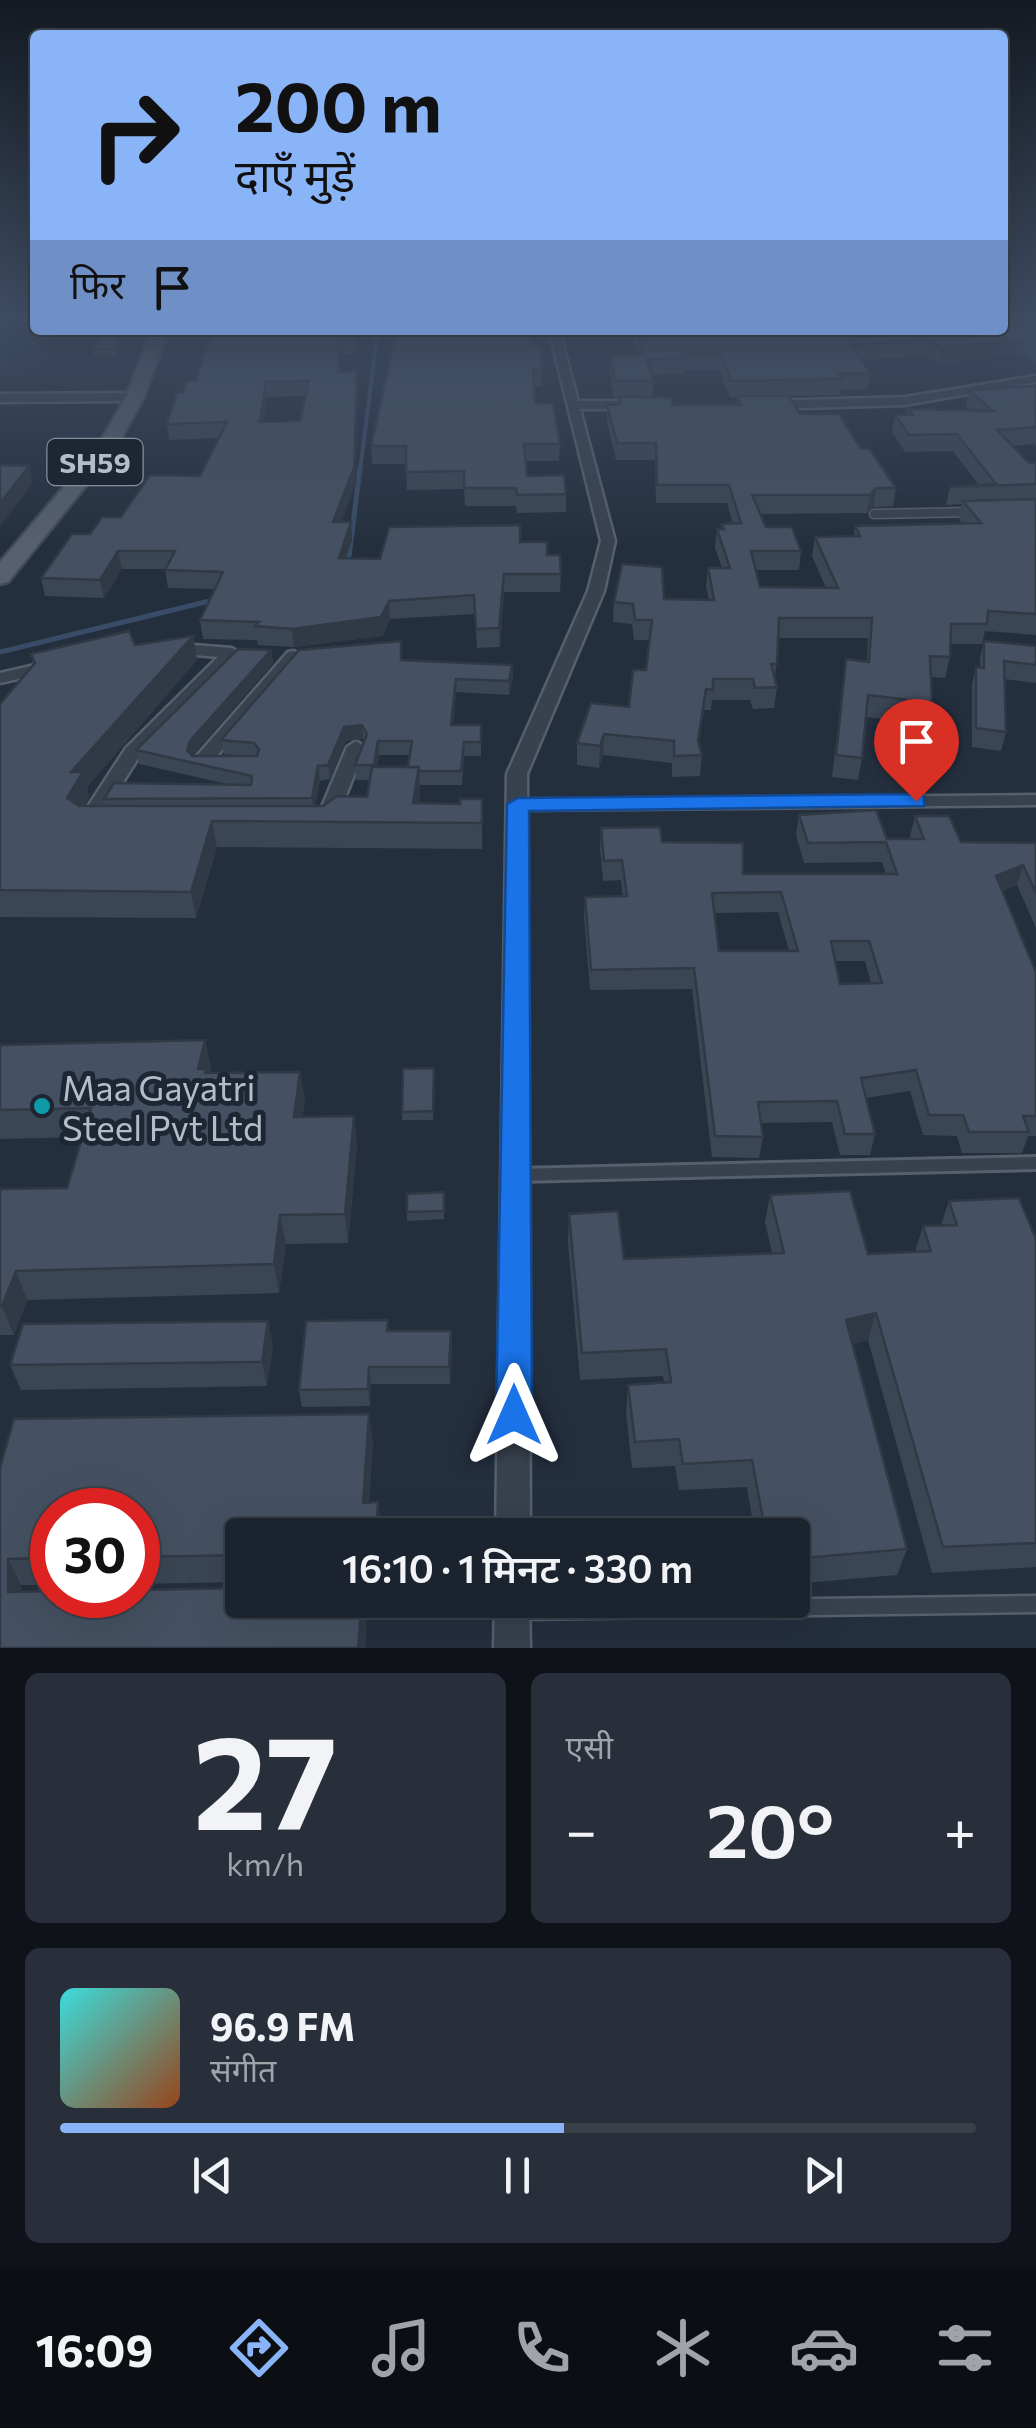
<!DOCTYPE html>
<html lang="hi">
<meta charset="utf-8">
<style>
:root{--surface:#1b232e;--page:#282f3a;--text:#f1f3f6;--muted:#a0a4aa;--line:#39404a;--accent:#8ab4f8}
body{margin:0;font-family:Commissioner,"Noto Sans Devanagari",sans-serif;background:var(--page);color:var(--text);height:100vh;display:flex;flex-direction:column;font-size:38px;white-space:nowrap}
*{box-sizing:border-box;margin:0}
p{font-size:32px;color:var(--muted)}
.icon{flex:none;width:55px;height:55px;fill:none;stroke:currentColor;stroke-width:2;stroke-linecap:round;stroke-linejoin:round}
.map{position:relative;height:1648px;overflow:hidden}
.sheet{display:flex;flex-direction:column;gap:25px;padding:25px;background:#0f1319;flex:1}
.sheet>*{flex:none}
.guide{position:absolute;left:30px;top:30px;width:978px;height:305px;border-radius:10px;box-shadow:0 10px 40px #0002,0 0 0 2px var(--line);background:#8ab4f8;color:#111;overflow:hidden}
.speed{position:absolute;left:30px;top:1488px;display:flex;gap:20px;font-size:50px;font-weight:700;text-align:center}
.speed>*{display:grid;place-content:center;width:130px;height:130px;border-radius:50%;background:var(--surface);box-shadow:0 10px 40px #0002,0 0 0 2px var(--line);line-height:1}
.speed .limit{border:15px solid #d22;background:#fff;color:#111}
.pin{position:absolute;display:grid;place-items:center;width:85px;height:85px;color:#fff;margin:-102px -42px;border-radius:50% 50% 50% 0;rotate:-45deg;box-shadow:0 0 10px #0007}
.pin .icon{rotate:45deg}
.me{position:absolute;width:110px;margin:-55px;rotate:0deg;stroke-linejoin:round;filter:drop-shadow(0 0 8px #0008)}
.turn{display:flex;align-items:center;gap:35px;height:210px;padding:0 40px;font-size:45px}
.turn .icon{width:130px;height:130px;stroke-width:2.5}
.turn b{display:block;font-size:70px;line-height:85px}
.then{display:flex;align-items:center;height:95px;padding:0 40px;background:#0003;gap:20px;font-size:38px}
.big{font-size:75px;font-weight:600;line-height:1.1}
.sheet .widget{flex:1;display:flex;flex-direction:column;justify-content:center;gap:15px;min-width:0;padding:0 35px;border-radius:15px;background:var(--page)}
.sheet .dial{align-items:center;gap:0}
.dial b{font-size:130px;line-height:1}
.song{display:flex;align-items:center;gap:30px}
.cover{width:120px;height:120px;border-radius:15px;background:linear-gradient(135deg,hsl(180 70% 55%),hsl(20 70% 35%))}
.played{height:10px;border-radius:5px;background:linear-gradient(90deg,var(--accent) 55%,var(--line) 55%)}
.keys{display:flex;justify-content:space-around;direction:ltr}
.heat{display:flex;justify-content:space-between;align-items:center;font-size:55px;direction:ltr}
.sheet .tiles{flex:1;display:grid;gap:25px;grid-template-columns:1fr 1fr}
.widget:last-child{grid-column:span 2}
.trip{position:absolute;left:225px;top:1518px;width:585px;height:100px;border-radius:10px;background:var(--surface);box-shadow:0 10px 40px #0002,0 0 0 2px var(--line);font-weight:600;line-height:100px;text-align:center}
.dock{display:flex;height:160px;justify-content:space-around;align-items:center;background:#0b0e12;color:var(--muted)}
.dock .icon{width:70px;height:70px}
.dock .current{color:var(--accent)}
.dock b{font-size:45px;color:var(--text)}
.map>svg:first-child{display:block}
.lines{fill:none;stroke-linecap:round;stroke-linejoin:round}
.stream-far1{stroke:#394c67;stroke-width:4}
.stream{stroke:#394c67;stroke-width:5}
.lane-far3-casing{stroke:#565f6c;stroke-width:11}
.lane-far2-casing{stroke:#565f6c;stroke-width:15}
.lane-far1-casing{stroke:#565f6c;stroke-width:18}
.lane-casing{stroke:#565f6c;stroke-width:21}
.street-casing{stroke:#565f6c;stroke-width:5}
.primary-casing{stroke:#414a57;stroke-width:5}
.lane-far3{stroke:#38414e;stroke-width:8}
.lane-far2{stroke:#38414e;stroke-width:10}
.lane-far1{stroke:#38414e;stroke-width:12}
.lane{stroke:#38414e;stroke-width:16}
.street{fill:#38414e;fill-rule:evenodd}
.primary{fill:#56606e;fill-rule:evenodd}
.wall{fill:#3b4654;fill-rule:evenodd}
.shaded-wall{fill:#303945}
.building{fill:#455162;stroke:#303945;stroke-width:2.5;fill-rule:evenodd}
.route{fill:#1a73e8;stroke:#114b97;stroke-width:2.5}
.culture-dot{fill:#0f9aa8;stroke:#1d2633;stroke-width:4}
.labels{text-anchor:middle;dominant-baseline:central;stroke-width:10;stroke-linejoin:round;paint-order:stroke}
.shield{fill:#1d2633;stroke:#878f9c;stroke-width:2.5}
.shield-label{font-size:28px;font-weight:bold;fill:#b4bcc9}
.near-poi-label{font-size:35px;fill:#b4bcc9;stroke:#1d2633;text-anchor:start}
</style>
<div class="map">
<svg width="1036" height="1648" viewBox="0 0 1036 1648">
<rect width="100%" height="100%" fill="#242f3e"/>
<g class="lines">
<!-- stream-far1 -->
<path class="stream-far1" d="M360,470L378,330"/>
<!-- stream -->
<g class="stream">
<path d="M348,565L360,468"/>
<path d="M0,652L218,599"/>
</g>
<!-- lane-far3 casing -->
<g class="lane-far3-casing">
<path id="lane-far3" d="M874,514L973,512"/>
</g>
<!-- lane-far2 casing -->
<g class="lane-far2-casing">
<path id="lane-far2" d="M518,805L1036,800"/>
</g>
<!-- lane-far1 casing -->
<g class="lane-far1-casing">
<path id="lane-far1" d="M517,1175L1036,1163"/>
</g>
<!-- lane casing -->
<g class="lane-casing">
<path id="lane" d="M518,1611L1036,1604"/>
</g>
<!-- street casing -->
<g class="street-casing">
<g id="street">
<path d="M549,330H559L578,401H636L642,405L636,409H580L615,541L604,591L527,774L530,1535H496L507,774L588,591L601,541Z"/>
<path d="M1036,376V382L905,405L770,409L764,405L770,401L905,397Z"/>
<path d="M0,394L135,393L141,397L135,401L0,402Z"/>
<path d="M168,643L232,648L240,653L140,755L100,819L103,823L100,827H80L77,823L126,748L218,657L162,652L160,648Z"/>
<path d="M294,651L302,656L300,660L216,757L226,759L228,763L226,767L195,766L193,762L195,758L288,652Z"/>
<path d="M52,661L60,666L58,670L0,683V673Z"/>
<path d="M356,741L365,747L336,821L333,825H319L316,821L347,747Z"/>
<path d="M495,1600H529L530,1648H494Z"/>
</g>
</g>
<!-- primary casing -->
<g class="primary-casing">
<path id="primary" d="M152,330H168L144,397L114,451L8,582L0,584V562L96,449L126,397Z"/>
</g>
<!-- lane-far3 -->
<use href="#lane-far3" class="lane-far3"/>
<!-- lane-far2 -->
<use href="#lane-far2" class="lane-far2"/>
<!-- lane-far1 -->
<use href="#lane-far1" class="lane-far1"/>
<!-- lane -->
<use href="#lane" class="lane"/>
<!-- street -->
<use href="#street" class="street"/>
<!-- primary -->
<use href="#primary" class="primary"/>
</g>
<!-- wall -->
<g class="wall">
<path d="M1036,316V361L1021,354L939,364L924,356L861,360L870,373L867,389L840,390V395L783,396L800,414L861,449L896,488L893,506L873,507L867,513L760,514L766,527L801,551L799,570H756L760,587L826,588L812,556L815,537L854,536L855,526L962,523L959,519L962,504L946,505L950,487L979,485L953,451L905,452L892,432L895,415H907L908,409L970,410L966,406L969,390L1036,386V446L1034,444L1012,446L1029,463H1036V635L985,631L982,644H950V657L945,678L931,677L932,703L927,724L866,717L862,758L858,780L832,777L846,659L867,662L868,638H778L775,679L777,687L774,708L753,709L750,700H712L711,710H704L698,743L702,755L700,776L672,777V763L603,755L599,768L577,765V743L629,707L646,670L649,640H634L632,624L613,622L614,602L664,599L709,600L706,587L708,568H722L715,548L717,529H721V524H733L727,503H656L655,460H616L607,421V405L618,404V397H614L609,370L610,355L638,354L631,331L580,332L579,330H1002ZM684,370H719L730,397H737L736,405H673L652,397L653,381L651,375L684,374Z"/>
<path d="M104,330H128L115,356H94L92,350Z"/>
<path d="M167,330H355V354H340L339,372L357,371L358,386L355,485L341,522H351L352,540L346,558L380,559L520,542L547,555L561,574L560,592H504L500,647L477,648L475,614L390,619L383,636L294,647L258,645L257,640L203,639L200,620L215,589L168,588L165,569H122L104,598L45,596L41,578L90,534L200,476L219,438L169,440L167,424L183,392L196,380L209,339L168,340ZM306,396L300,421L264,422L267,397Z"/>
<path d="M448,334L532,346L542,370V386H534L535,403L560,444L559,461H526L527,476L566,494V512L517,513L516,506H465L464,489L407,490L406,464H372L371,446Z"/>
<path d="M193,636L197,660L87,787L89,797L84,806H106L104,799L227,784L139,764L136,750L271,650L273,663L192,756H247L224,754L221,740L402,660L512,665L513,679L509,695L456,692L453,725H481V756H464L462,785H420L419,803L460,804L482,799V849L217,847L196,918L0,917V704L33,665L31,654L135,645ZM363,739L364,742L355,765L356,780H370L367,797L323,806H315L320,781L330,779L346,741ZM379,755H410L408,767H377Z"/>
<path d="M984,641L1036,646V683L1004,679L1006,732L1001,751L972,747V684L976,667H980V658Z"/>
<path d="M799,815L887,839H911L910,836L915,816L961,842L1036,843V928L1017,885L1003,891L1036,972V1136H1028L1022,1153H962L957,1136L923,1135L910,1091L866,1098L875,1134L870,1155H840L832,1122L761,1123L763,1137L759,1158L712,1157L692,989L590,990L584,917L585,897L623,896L621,880L603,881L600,848L601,828L662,842L743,874H886L882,862L804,863L796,835ZM778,912L789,951H719L715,913ZM836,961H865L871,983L840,984Z"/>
<path d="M205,1040L211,1069L210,1073L300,1072L305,1101L302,1117L354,1116L357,1145L348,1243L286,1244L279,1293L27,1300L14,1335H0V1189L67,1188L82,1137L0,1139V1045Z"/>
<path d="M434,1068L433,1120H402V1112Z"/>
<path d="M444,1192V1219L407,1221V1212Z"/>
<path d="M770,1195L868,1254L915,1252L923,1226L941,1225L949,1201L1036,1239V1567L932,1573L868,1340L853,1344L907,1549L897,1575L792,1584V1535H755L747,1487L679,1490L675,1466L632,1468L626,1412L628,1385L664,1383L663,1376L580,1380L568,1242L569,1214L624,1259L772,1253L765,1222Z"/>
<path d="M388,1320L389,1331L452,1348L450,1384H371L370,1406L302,1407L299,1390Z"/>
<path d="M268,1321L273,1346L267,1386L21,1390L10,1365Z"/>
<path d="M373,1442L369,1503L378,1502L382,1535H242V1582L138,1584V1510H52V1585H21V1591L52,1595H78L81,1601L367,1613L365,1648H0V1468Z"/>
</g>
<!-- shaded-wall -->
<g class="shaded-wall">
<path d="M124,330H128L115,356L114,349Z"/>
<path d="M1025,339L1021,354L939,364L942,348Z"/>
<path d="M357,371L358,386L355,485L335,539L333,522Z"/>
<path d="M266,382L267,397L261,438L260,422Z"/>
<path d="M29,466L33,483L0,527V503Z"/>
<path d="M876,488L873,507L867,513L870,495Z"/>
<path d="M351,522L352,540L340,576L339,558Z"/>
<path d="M118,551L122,569L104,598L100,580Z"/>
<path d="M504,574V592L500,647L499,628Z"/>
<path d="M389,601L390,619L383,636L294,647L292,629Z"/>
<path d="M193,636L197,660L87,787L89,797L73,824L67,798L71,772Z"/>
<path d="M271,650L273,663L192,756L190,764L187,750L190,741Z"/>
<path d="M512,665L513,679L509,695V681Z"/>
<path d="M456,679V692L451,739V725Z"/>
<path d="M362,725L363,739L346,741L330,779L328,765L344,727Z"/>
<path d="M604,734L603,755L599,768L600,746Z"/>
<path d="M378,741L379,755L376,780L374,765Z"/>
<path d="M318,766L320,781L314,812L312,798Z"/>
<path d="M419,767L420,793L416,823L413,803Z"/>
<path d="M212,821L217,847L196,918L191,892Z"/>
<path d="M1023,865L1017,885L991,896L996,876Z"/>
<path d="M205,1040L211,1069L208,1079L198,1069Z"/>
<path d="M300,1072L305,1101L299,1146L294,1117Z"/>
<path d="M354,1116L357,1145L348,1243L345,1214Z"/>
<path d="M280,1215L286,1244L279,1293L274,1264Z"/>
<path d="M16,1271L27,1300L14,1335L2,1306Z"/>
<path d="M876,1313L868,1340L839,1348L846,1320Z"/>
<path d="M268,1321L273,1346L267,1386L262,1362Z"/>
<path d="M451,1331L452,1348L450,1384L449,1367Z"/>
<path d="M369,1367L371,1384L370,1406L368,1389Z"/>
<path d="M369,1414L373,1442L367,1530L363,1503Z"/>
<path d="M378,1502L382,1530V1535H376Z"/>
<path d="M8,1559L21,1585L22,1618L8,1592Z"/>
<path d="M362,1600H365L367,1613L365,1648H358Z"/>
</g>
<!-- building -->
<g class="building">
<path d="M1002,316H1036V344L1025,339L942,348L927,340L851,345L870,373L839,374L842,379L731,381L721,354H684L685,358L647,359L653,381H615L610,355L644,354L636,330H1002Z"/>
<path d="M104,330H124L114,349L92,350Z"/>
<path d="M212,330H354L353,339L339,340L338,372L357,371L354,468L333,522H351L339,558L380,559L389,527L520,525V542H547V555H560L561,574H504L499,628L476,629L474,595L389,601L381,617L292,629L255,626L259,622L200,620L223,572L165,570L175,551H118L100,580L41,578L72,534H90L102,517H121L150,475L200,476L227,422L167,424L177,392H183L186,381L196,380ZM309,381L300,421L260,422L266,382Z"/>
<path d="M448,330H526L532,346H539L542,370H533L535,403H553L560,444H524L527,476L564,475L566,494L517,495L516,488H464V471L406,472V446H371L396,334H448Z"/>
<path d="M1036,386V427L997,430L1029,463H1036V484L950,487L996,484L957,434L909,435L895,415H913L908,409L993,411L969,390Z"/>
<path d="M619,396L672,398L673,405H740L737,396H789L800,414H839L861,449L869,448L896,488H876L870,495H752L766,527H792L801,551H751L760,587L838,588L815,537L860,536L855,526L981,523L963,501L1036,499V614L988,611L987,624H951L950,657L930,656L932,703L868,695L862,758L836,755L846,659L869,662L872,618H779L777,664H771L777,687L755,688L753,679H713V690L706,689L701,721L698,741L702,755L674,756V741L604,734L600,746L577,743L591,703L629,707L633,670H646L652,620H635L633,604L614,602L622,564L662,567L664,599L714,600L708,568H730L717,529H724L721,524L741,523L729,485H657L656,443H617L607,405L620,404Z"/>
<path d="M0,465L29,466L0,503Z"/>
<path d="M129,631L135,645L193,636L71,772H83L67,798L79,806H323L337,796L367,797L372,767H419L413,803L460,804V799H482V823L212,821L191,892L0,890V704L35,663L31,654Z"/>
<path d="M401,641V660L512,665L509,681L456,679L451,725H481V742H464L461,771H418L419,767H408L412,741H378L374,765H355L367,734L362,725L344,727L328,765L318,766L312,798L104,799L114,783L251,785L252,776L136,750L238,649L271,650L190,741L187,750L192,756H257L259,749L254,743L221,740L299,650Z"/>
<path d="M984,641L1036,646V665L1004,661L1006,732L976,728V667L984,668Z"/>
<path d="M876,810L887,839H924L915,816H949L961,842L1036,843V893L1023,865L996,876L1036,972V1116H1023L1029,1132H969L963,1115H929L916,1070L861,1078L875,1134H845L837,1101L758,1102L763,1137L715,1136L694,968L591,970L585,897L627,896L622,860L604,861L601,828L660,827L662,842L743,843V874H897L886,842L808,843L799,815ZM781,892L798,951H719L712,893ZM831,941H869L882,983L840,984Z"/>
<path d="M205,1040L198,1069H206L205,1073L300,1072L294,1117L354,1116L345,1214L280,1215L274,1264L16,1271L2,1306H0V1189L67,1188L91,1108L0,1110V1045Z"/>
<path d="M434,1068L433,1111L402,1112L403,1069Z"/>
<path d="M850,1191L868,1254L931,1251L923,1226L957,1225L949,1201L1019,1198L1036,1239V1543L943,1547L876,1313L846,1320L907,1549L792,1559V1535H766L752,1460L683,1464L679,1439L635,1442L628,1385L671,1382L666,1349L582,1353L569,1214L618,1211L624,1259L784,1253L770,1195Z"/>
<path d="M444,1192V1211L407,1212V1194Z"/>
<path d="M388,1320L387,1331H451L449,1367H369L368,1389L299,1390L306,1321Z"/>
<path d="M268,1321L262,1362L10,1365L23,1324Z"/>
<path d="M369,1414L363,1503L378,1502L376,1535H242V1555L138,1557V1510H52V1558L8,1559V1592L52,1591V1595H75L74,1601L119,1600L120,1595H138V1590L242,1588V1600H362L358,1648H0V1468L14,1419Z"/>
</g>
<!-- sky -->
<linearGradient id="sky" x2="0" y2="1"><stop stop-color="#141a22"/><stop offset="0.58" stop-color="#3f4d63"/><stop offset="1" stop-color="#3f4d63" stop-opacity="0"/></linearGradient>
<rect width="1036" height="547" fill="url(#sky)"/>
<!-- route -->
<path class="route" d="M916,794L924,796V806L529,811L532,1415L527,1427L514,1432L502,1427L496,1415L507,804L518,798Z"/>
<!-- markers -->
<circle class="culture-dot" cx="42" cy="1106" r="10"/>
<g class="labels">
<!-- shield labels -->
<rect class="shield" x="47.5" y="439" width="95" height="46" rx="8"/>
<g class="shield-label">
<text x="95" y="462">SH59</text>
</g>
<!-- near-poi labels -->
<g class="near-poi-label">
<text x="62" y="1086">Maa Gayatri<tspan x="62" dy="40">Steel Pvt Ltd</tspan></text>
</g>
</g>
</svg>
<div class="speed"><div class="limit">30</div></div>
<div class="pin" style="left:916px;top:801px;background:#d93025"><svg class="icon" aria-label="arrive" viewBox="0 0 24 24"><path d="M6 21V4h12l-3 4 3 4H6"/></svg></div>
<svg class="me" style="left:514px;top:1415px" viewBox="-20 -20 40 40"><path d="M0-17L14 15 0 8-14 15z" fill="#1a73e8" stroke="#fff" stroke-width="4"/></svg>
<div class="trip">16:10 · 1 मिनट · 330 m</div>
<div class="guide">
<div class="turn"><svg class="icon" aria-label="right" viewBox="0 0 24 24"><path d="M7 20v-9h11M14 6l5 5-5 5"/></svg><div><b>200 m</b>दाएँ मुड़ें</div></div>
<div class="then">फिर<svg class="icon" aria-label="arrive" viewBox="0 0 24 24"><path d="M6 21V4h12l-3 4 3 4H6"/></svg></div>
</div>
</div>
<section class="sheet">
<div class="tiles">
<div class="widget dial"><b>27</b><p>km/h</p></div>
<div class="widget"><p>एसी</p>
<div class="heat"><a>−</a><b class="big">20°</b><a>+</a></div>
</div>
<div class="widget">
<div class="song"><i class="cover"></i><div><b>96.9 FM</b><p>संगीत</p></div></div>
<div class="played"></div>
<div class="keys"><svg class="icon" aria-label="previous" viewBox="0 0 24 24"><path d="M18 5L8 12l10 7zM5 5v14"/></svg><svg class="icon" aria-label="pause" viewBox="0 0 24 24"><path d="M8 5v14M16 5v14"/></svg><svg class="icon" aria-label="next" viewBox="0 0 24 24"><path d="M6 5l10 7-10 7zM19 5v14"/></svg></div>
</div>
</div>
</section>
<nav class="dock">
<b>16:09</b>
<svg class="icon current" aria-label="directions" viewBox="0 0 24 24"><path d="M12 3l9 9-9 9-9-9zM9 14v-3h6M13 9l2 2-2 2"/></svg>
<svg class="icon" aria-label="music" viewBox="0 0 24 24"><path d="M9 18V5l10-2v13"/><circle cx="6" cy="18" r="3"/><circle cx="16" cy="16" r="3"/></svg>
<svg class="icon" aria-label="phone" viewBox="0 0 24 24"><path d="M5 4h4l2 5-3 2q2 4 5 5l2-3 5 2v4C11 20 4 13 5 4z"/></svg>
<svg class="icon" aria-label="climate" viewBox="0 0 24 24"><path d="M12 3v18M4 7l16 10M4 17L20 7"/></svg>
<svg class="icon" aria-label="car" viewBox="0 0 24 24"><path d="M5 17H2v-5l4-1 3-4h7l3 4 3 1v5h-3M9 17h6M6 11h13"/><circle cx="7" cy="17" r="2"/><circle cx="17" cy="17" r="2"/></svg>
<svg class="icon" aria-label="filters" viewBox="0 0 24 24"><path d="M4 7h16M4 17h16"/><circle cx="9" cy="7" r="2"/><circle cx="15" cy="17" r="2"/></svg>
</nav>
